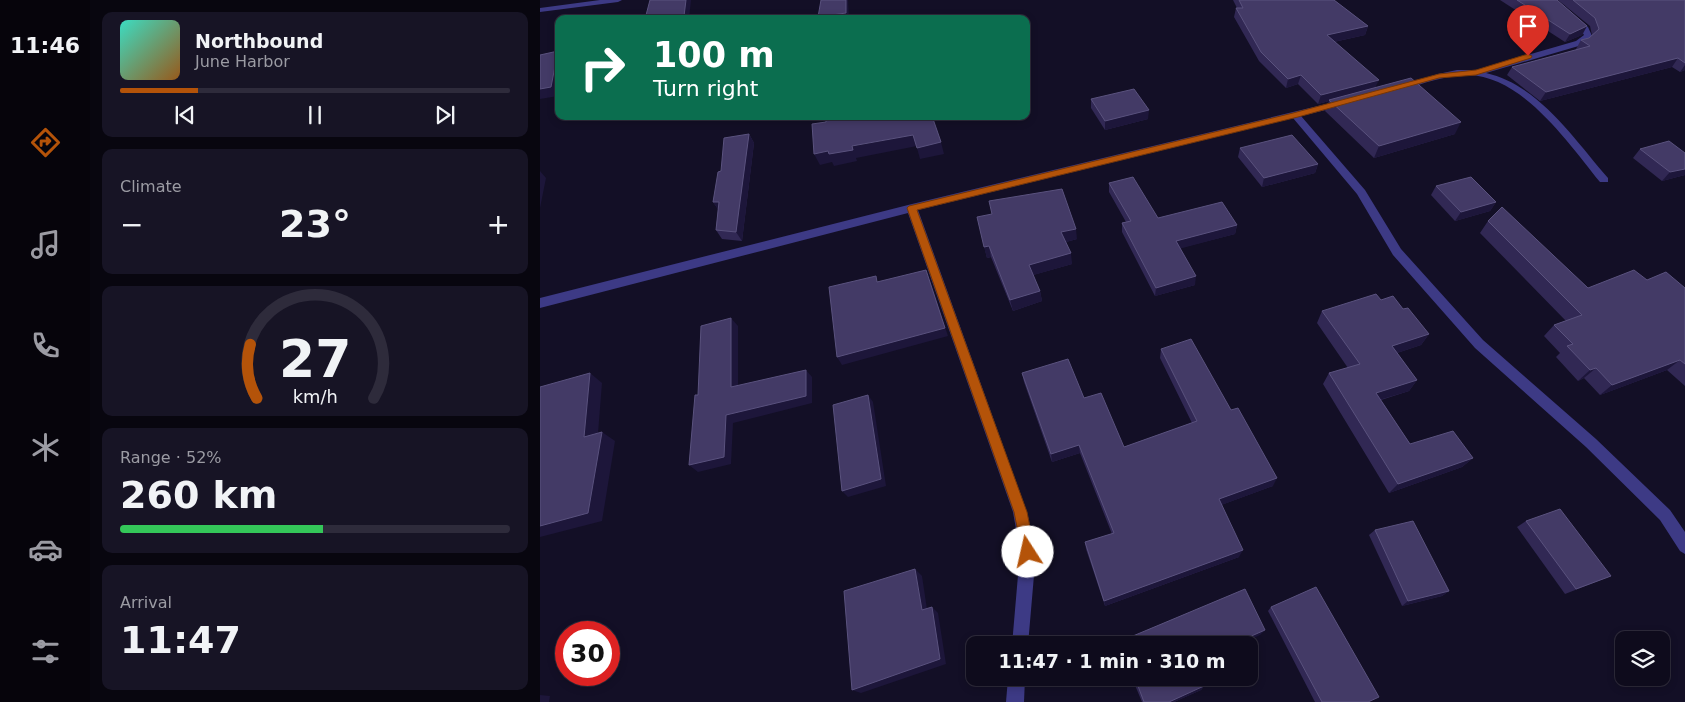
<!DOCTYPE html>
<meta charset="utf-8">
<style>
:root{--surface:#0e0b1c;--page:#171425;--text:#f1f3f6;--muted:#9b9ba3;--line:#2e2b3b;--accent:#b45309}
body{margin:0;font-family:"DejaVu Sans",sans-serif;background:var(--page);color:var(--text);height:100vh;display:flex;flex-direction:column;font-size:19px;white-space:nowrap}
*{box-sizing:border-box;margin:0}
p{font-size:16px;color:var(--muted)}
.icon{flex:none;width:28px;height:28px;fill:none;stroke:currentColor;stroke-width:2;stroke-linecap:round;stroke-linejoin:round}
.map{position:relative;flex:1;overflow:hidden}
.panel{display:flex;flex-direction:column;gap:12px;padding:12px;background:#08060f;width:450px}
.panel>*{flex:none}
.guide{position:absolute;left:15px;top:15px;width:475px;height:105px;border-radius:10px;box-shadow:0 2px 8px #0003,0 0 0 1px var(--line);background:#0b6e4f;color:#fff;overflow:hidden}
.controls{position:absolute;left:1075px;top:631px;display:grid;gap:10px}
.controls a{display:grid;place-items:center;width:55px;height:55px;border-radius:10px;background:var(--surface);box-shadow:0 2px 8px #0003,0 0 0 1px var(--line);font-size:25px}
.speed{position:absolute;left:15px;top:621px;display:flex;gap:10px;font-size:25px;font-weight:700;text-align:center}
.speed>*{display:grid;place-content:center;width:65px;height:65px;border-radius:50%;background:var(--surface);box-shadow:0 2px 8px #0003,0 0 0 1px var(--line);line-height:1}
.speed .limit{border:8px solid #d22;background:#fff;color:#111}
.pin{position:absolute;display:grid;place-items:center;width:42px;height:42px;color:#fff;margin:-51px -21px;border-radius:50% 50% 50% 0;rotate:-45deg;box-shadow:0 0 5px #0007}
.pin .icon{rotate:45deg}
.me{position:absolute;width:55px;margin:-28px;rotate:350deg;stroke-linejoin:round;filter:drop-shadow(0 0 4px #0008)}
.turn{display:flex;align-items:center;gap:18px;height:105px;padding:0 15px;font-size:22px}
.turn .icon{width:65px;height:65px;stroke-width:2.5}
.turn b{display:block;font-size:35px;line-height:42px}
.big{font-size:38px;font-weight:800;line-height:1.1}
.panel .tile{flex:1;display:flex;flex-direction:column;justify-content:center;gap:8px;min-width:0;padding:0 18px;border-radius:10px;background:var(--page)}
.panel .dial{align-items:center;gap:0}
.dial svg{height:130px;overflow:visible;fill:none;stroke:var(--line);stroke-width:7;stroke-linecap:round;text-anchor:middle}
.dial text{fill:var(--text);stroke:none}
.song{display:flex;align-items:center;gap:15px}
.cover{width:60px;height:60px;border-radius:8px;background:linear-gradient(135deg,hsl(170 70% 55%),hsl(30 70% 35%))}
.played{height:5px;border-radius:2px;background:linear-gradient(90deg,var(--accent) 20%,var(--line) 20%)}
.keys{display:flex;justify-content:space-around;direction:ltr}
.heat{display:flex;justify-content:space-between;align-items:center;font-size:28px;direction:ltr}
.charge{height:8px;border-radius:4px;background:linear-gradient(90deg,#34c759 52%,var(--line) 0)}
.trip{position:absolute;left:426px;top:636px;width:292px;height:50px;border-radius:10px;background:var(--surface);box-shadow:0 2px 8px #0003,0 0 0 1px var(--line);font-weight:800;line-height:50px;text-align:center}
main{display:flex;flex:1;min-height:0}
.tab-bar{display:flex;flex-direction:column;width:90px;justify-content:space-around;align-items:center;background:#06040b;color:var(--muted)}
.tab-bar .icon{width:35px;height:35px}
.tab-bar .selected{color:var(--accent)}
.tab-bar b{font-size:22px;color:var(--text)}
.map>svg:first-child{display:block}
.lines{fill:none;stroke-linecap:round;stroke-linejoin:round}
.minor{fill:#3d3a85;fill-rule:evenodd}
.wall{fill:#312854}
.shaded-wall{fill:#1d163a}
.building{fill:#433a66;stroke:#5a527e}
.route{fill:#b45309;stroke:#753606}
</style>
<main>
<nav class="tab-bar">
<b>11:46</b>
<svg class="icon selected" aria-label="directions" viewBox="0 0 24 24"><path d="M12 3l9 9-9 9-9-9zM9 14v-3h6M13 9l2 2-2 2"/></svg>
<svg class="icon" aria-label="music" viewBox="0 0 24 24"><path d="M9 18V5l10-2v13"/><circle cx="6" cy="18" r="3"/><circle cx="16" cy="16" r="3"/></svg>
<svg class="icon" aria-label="phone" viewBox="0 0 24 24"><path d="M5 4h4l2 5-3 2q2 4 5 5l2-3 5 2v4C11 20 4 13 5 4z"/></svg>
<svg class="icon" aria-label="climate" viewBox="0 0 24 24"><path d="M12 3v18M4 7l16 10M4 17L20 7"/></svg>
<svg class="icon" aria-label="car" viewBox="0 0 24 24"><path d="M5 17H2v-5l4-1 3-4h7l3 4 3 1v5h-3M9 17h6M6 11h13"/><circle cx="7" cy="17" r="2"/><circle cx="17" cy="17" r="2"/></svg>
<svg class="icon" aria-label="filters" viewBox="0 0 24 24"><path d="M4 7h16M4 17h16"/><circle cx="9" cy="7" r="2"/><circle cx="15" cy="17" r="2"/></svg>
</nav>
<section class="panel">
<div class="tile">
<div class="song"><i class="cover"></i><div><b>Northbound</b><p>June Harbor</p></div></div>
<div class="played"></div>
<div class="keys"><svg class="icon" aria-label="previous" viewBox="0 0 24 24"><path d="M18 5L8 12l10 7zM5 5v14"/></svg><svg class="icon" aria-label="pause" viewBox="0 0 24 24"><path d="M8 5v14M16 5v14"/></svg><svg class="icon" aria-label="next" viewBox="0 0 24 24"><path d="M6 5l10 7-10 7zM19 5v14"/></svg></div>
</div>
<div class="tile"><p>Climate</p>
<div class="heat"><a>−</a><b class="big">23°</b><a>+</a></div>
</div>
<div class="tile dial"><svg viewBox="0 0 100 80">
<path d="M14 69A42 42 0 1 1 86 69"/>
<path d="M14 69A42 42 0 0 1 10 36" stroke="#b45309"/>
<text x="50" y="56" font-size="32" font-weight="700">27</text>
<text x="50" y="72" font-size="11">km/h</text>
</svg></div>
<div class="tile"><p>Range · 52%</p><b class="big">260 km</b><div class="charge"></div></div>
<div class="tile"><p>Arrival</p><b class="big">11:47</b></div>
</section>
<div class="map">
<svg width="1145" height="702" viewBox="0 0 1145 702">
<rect width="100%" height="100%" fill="#130f26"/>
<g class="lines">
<!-- minor -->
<g class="minor">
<path d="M60,0H82L78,2L0,12V8Z"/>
<path d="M1006,0H1015L1048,27L1052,36L1042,45L946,73C999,85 1034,139 1068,178V182H1060C1029,144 983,76 928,75C905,75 883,84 861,90L857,87L898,74L917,70H936L1036,41L1044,35L1041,30Z"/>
<path d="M803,100L806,101V105L761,116L825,190L861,249L943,340L1056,439L1130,510L1145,532V554L1140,551L1120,520L1046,447L935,348L853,255L817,194L753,118L378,210L487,512L496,552L488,645H472L480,552L473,512L368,213L0,308V298L372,204Z"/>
<path d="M468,678H485L484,702H466Z"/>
</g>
</g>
<!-- wall -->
<g class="wall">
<path d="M693,0H794L828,26L825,35L794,42L836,87L915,134L834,158L785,111L789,101L778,104L758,84L746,88L719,61L694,17L696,8H697Z"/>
<path d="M960,0H1017L1047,26L1042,35L1025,42Z"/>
<path d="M1018,0H1145V70L1140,72L1132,67L1000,101L967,75L972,67L1037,50L1036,49L1041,40L1049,38L1052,35L1050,26Z"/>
<path d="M551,99L608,119L565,130L551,108Z"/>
<path d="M209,134L214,143L202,241L182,239L176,230L178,209L173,202L181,171Z"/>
<path d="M700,148L778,164L775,173L722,187L698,157Z"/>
<path d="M1100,149L1145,153V175L1122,181L1093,158Z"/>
<path d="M569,183L618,218L697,225L695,234L640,248L655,285L615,296L582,232V223L586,222L569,192Z"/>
<path d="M896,186L956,202L950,211L915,221L891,195Z"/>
<path d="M437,217L537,239L526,242L532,264L493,275L500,291L502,301L473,311L451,257L447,258Z"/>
<path d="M948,221L1048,288L1107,280L1145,288V386L1127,370L1060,395L1044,378L1038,381L1016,357L1020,353L1004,336L1014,325L1026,321L940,233Z"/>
<path d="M841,300L863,309L889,334L881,345L857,353L877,380L869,391L841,400L870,444L933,458L922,467L849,493L783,384L789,373L808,368L777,323L782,311Z"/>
<path d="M621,349L691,410L733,486L681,505L699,557L565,606L546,549L545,542L572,534L540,453L512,462L484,382L482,373L584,447L652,423L620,358Z"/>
<path d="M986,521L1071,576L1025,594L977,527Z"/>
<path d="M835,530L909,591L902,596L862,606L829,535Z"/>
<path d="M731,607L828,702H775L728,611Z"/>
<path d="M592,678H660L664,686L661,690L634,702H602Z"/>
</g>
<!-- shaded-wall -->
<g class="shaded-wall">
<path d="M146,0H151L149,19H124Z"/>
<path d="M306,0H308L309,19H279L278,17Z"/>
<path d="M828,26L825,35L784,44L787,35Z"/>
<path d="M1047,26L1042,35L1025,42L1030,34Z"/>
<path d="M18,51L19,53L18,96L0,99V89Z"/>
<path d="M1138,58L1132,67L1000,101L1006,92Z"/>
<path d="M1145,65V70L1140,72Z"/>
<path d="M761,75L758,84L746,88L748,79Z"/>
<path d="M839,80L835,88L789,100V101L778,104L781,95Z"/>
<path d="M609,110L608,119L565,130V121Z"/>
<path d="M921,122L915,134L834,158L839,146Z"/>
<path d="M209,134L214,143L202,241L196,232Z"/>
<path d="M373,135L377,146L316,158L317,161L294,166L292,162L280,165L274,154Z"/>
<path d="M401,142L404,154L380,159L377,148Z"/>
<path d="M778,164L775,173L722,187L724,178Z"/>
<path d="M1145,169V175L1122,181L1130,172Z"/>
<path d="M0,171L6,178L0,208Z"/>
<path d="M173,202H179V211Z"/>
<path d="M956,202L950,211L915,221L921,212Z"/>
<path d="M697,225L695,234L635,250L636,241Z"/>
<path d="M536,229L537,239L522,243L521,232Z"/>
<path d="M449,246L451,257L447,258L444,247Z"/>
<path d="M531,253L532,264L490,276L489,265Z"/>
<path d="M656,276L655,285L615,296L616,288Z"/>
<path d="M389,278L408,336L302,365L297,357Z"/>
<path d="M500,291L502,301L473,311L470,300Z"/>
<path d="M191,318L198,326V395L191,387Z"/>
<path d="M889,334L881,345L845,357L852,346Z"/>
<path d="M1140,360L1127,370L1060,395L1072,385Z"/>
<path d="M1056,368L1044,378L1038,381L1050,370Z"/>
<path d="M266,370L272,377V403L193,423L191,464L158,472L149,465L186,415Z"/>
<path d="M50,373L62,383L57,446L44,437Z"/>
<path d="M877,380L869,391L829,403L836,393Z"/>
<path d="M328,395L333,402L346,486L308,497L302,491Z"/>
<path d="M62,432L75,441L62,521L0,537V526Z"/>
<path d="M539,445L540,453L512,462L511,454Z"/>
<path d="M933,458L922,467L849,493L858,484Z"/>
<path d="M737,478L733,486L676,507L679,499Z"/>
<path d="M703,550L699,557L565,606L564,601Z"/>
<path d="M375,569L382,576L388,616L382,610Z"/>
<path d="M909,591L902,596L862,606L868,601Z"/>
<path d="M392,607L398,613L406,664L321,693L312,690Z"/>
<path d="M725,630L720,635L698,645H691Z"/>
<path d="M664,686L661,690L634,702H629Z"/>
<path d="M0,695L10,696L9,702H0Z"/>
</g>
<!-- building -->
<g class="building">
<path d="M110,0H146L144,16L124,19H105Z"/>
<path d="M281,0H306V13L278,17Z"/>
<path d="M699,0H794L828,26L787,35L839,80L781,95L761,75L748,79L721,52L696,8H703Z"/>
<path d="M977,0H1017L1047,26L1030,34Z"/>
<path d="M1033,0H1145V63L1138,58L1006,92L972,67L1050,46L1041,40L1049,38L1059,29L1055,18Z"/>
<path d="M18,51L11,87L0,89V55Z"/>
<path d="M871,78L921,122L839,146L789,100Z"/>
<path d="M594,89L609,110L565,121L551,99Z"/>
<path d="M286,116H305V118L317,116H392L401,142L377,148L373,135L312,146L313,150L289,154L288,151L274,154L272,124L286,122Z"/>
<path d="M209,134L196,232L176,230L179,202H173L178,172L181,171L184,138Z"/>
<path d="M752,135L778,164L724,178L700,148Z"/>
<path d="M1129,141L1145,153V169L1130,172L1100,149Z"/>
<path d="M593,177L618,218L682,202L697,225L636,241L656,276L616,288L582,223L591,221L569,183Z"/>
<path d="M931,177L956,202L921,212L896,186Z"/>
<path d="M522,189L536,229L521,232L531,253L489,265L500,291L470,300L449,246L444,247L437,217L452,214L449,201Z"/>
<path d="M962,207L1048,288L1094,270L1107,280L1126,272L1145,288V364L1140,360L1072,385L1056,368L1050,370L1027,346L1033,344L1014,325L1042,315L948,221Z"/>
<path d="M386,270L405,328L297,357L289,287L336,276L337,282Z"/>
<path d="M836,294L841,300L853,296L863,309L868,308L889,334L852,346L877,380L836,393L870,444L913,431L933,458L858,484L789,373L820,364L782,311Z"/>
<path d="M191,318V387L266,370V396L186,415L184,457L149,465L155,395H158L161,326Z"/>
<path d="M651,339L691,410L698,408L737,478L679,499L703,550L564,601L545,542L574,533L539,445L511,454L482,373L528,359L544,398L561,393L584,447L657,421L621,349Z"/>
<path d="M50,373L44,437L62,432L48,513L0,526V387Z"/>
<path d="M328,395L341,479L302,491L293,405Z"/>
<path d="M1020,509L1071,576L1036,589L986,521Z"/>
<path d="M873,521L909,591L868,601L835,530Z"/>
<path d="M375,569L382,610L392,607L400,659L312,690L304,591Z"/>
<path d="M776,587L839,697L828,702H782L731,607Z"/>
<path d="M705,589L725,630L691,645H583L581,641Z"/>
<path d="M595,678H660L664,686L629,702H604Z"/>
</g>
<!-- route -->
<path class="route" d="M988,54L992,56L991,58L936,75L899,78L758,117L377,210L487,512L495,552L493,557L488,559L483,557L474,512L367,208L369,206L753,113L899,74L936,70Z"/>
</svg>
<div class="controls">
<a><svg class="icon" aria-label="layers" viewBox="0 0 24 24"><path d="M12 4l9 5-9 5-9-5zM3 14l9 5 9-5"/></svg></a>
</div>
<div class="speed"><div class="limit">30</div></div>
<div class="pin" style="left:988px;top:56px;background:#d93025"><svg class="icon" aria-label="arrive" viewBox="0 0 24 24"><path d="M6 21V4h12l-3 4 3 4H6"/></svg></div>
<svg class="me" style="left:488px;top:552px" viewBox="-20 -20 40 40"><circle r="19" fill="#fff"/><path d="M0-13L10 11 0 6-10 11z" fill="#b45309"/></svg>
<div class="trip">11:47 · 1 min · 310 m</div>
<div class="guide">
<div class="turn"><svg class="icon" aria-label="right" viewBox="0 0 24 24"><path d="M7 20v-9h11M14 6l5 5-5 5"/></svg><div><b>100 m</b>Turn right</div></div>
</div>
</div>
</main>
